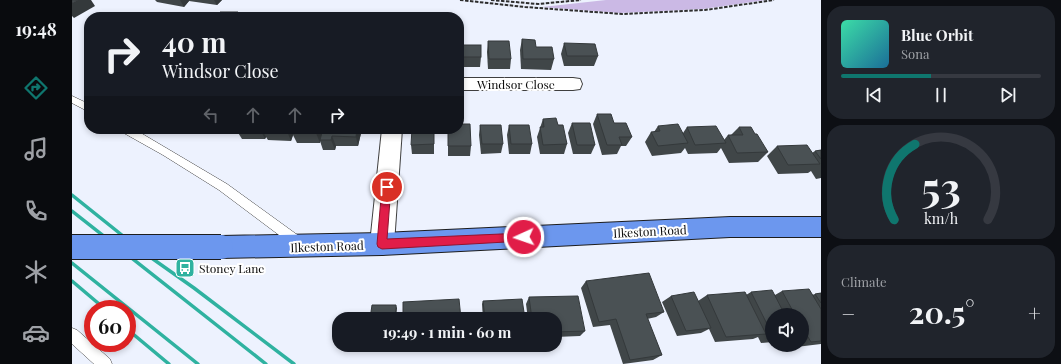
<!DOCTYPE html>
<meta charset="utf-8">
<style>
:root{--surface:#171b24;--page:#20242c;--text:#f1f3f6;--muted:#9ea1a6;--line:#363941;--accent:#0f766e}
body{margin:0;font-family:"Playfair Display",serif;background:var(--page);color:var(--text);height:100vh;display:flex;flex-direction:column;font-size:15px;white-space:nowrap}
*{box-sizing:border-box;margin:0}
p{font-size:13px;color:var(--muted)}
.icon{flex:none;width:22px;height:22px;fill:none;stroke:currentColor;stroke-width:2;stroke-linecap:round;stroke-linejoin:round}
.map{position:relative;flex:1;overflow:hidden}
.side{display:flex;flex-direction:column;gap:6px;padding:6px;background:#0d0f14;width:240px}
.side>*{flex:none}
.guide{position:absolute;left:12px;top:12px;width:380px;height:122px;border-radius:16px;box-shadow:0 2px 6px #0003;background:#171b24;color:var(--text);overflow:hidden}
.tools{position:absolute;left:693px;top:308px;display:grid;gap:8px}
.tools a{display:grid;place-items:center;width:44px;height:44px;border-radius:50%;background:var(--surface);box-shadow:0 2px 6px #0003;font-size:20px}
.speed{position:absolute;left:12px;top:300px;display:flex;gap:8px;font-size:20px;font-weight:700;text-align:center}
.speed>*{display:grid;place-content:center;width:52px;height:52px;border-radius:50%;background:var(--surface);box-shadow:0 2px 6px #0003;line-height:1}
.speed .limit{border:6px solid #d22;background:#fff;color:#111}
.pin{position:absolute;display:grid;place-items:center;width:34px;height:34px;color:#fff;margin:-17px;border:2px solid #fff;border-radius:50%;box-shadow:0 1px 4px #0007}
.me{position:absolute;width:44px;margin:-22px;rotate:267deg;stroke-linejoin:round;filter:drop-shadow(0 0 3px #0008)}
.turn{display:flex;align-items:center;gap:14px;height:84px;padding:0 12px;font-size:18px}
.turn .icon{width:52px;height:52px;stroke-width:2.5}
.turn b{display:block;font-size:28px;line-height:34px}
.lanes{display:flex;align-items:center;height:38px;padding:0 12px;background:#0003;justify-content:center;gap:20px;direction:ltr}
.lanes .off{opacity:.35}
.big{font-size:30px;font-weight:700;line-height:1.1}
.side .card{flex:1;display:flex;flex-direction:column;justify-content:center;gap:6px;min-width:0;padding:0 14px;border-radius:16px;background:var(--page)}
.side .dial{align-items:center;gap:0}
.dial svg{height:104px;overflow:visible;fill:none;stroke:var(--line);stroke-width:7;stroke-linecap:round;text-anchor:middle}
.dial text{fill:var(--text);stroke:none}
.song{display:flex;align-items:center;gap:12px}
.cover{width:48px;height:48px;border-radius:6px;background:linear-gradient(135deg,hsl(160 70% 55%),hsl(200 70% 35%))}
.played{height:4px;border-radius:2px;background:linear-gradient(90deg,var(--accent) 45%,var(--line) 45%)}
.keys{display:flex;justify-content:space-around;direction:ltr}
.heat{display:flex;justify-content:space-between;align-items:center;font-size:22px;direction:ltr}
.trip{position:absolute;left:260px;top:312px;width:230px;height:40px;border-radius:16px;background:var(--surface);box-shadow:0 2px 6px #0003;font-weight:700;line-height:40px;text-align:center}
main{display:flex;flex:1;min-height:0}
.tab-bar{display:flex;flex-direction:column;width:72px;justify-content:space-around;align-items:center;background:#090b0e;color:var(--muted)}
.tab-bar .icon{width:28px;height:28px}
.tab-bar .selected{color:var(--accent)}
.tab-bar b{font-size:18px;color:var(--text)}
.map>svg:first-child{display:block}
.green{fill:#cbb9e5}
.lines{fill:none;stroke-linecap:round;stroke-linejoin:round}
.lane-casing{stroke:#3f3f3f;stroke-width:1}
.street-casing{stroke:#3f3f3f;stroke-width:2}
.primary-casing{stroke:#1d1d1d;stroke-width:2}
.path{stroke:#2e2e2e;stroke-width:2;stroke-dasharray:3.5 1.5;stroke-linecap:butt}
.lane{fill:#fff;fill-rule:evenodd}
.street{fill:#fff;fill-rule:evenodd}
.primary{fill:#6c97ee;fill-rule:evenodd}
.rail{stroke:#2fb2a0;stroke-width:3.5}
.primary-bridge-casing{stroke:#1d1d1d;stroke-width:26;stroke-linecap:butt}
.primary-bridge{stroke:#6c97ee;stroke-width:24}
.wall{fill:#404648}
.shaded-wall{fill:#34393b}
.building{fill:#4a5154;stroke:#34393b}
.route{fill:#e11d48;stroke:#92132f}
.labels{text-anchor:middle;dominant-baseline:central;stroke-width:4;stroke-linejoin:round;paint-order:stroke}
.street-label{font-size:12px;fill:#0c0c0c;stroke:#fff}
.poi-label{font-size:12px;fill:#0c0c0c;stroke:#fff;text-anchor:start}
</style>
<main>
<nav class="tab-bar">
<b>19:48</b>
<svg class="icon selected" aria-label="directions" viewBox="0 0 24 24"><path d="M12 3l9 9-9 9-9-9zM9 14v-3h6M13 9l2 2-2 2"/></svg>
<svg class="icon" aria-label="music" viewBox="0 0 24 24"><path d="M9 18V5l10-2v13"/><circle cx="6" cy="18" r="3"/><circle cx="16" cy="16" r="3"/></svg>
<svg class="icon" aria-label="phone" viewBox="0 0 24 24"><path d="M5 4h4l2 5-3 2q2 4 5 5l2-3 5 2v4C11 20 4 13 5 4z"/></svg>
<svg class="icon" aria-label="climate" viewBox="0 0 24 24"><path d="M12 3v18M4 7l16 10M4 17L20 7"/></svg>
<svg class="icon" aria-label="car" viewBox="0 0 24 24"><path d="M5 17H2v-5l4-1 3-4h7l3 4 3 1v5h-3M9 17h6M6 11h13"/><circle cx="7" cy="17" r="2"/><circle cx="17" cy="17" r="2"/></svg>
</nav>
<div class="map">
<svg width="749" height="364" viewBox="0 0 749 364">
<rect width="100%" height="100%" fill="#edf2fe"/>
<!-- green -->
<path class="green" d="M534,0H694L631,9L548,13L470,7Z"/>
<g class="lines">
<!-- lane casing -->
<g class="lane-casing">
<g id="lane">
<path d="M0,96L17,104V112L0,103Z"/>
<path d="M49,129H62L155,184L231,239L233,243L231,247L227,249L223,247L147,190L91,155L50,132Z"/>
<path d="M0,328L5,330L38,359L40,364H22L0,344Z"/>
</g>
</g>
<!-- street casing -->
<g class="street-casing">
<g id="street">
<path d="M387,78H501L508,79L510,84L508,89L501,90H387Z"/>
<path d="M310,129H330L322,244L319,252L310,255L301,252L298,244Z"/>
</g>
</g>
<!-- primary casing -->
<g class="primary-casing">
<path id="primary" d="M658,217H749V237H658L310,255L149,258L140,255L137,247L140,239L149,236L310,233Z"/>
</g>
<!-- path -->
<g class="path">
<path d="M388,0L453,7L550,14L633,10L702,0"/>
<path d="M419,0L466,4L509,0"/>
</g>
<!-- lane -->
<use href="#lane" class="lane"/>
<!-- street -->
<use href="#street" class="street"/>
<!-- primary -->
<use href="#primary" class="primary"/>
<!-- rail -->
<g class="rail">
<path d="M0,195L71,252L122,288L222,364"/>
<path d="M0,211L194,364"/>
<path d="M0,263L126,364"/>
<path d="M0,281L33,309"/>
<path d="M55,329L97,364"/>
</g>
<!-- primary-bridge casing -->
<g class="primary-bridge-casing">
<path id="primary-bridge" d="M0,247H149"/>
</g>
<!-- primary-bridge -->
<use href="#primary-bridge" class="primary-bridge"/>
</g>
<!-- wall -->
<g class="wall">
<path d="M83,0H150L145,5L117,1L112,7L85,2Z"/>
<path d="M450,39L464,47L482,59L479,70L449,69L448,50Z"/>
<path d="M416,41L439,59L438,69H416L415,52Z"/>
<path d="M492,43L526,56L522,66H492L489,54Z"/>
<path d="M387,45L409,57L408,67H387Z"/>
<path d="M525,114L542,123L560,137L554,146H549L545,154L530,155L521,124Z"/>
<path d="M471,119L486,125L495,144L492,154H468L465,137Z"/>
<path d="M500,123L523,145L519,154H501L496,133Z"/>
<path d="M408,125L431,144L429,153L409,154L407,135Z"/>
<path d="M437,125L460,144L458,154H437L435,135Z"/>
<path d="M586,126L611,133L615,127L652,140L656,135H659L667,127L683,134L696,152L686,162L657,163L649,148L645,153L616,154L613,148L609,153L580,156L573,142L579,132H582Z"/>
<path d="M114,129H137L136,132H117Z"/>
<path d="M143,129H290L286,146H264L263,150H251L248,141V143H225L221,135L219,141L196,140L194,137L193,139H170L165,131V132L146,133Z"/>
<path d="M362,129V154H340L339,145Z"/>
<path d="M376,129L399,146L398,156H376Z"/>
<path d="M705,146L740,153L743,151L749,150V178L744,179L739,171L736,173L706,174L695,156Z"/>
<path d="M514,281L592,312L584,317L575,319L590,355L581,360L551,364L538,325L521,327L509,288Z"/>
<path d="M710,291L740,295L743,294L749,293V344L724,347L723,345H730V315H700V342L689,343L686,337L681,339L643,342L637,329L629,333L605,336L590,302L599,296L626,301L635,295H674L679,292L703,295Z"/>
<path d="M457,297L513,331L508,336L483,337V319H456L454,304Z"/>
<path d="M411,301L453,319H411L410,304Z"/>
</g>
<!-- shaded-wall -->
<g class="shaded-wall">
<path d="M6,0H19L23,6L2,18L0,16V3Z"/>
<path d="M108,0H117V1L112,7Z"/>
<path d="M142,0H150L145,5Z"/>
<path d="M166,12L168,17H163Z"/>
<path d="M133,129H137L136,132Z"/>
<path d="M188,129H196L190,130L194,137L193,139Z"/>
<path d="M215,129H223L220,133L221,135L219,141L215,131Z"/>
<path d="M245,129H251L248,143L244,133Z"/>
<path d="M285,129H290L286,146L284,137Z"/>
<path d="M260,136L264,146L263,150L259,140Z"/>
<path d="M324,305L325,308L324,319H323Z"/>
</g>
<!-- building -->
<g class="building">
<path d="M0,0H6L0,3Z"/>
<path d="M148,12H166L163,17H145Z"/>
<path d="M216,14L226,15L225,17H215Z"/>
<path d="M450,39L463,40L464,47H480L482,59H451Z"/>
<path d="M416,41H437L439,59H417Z"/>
<path d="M492,43L523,44L526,56H495Z"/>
<rect x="387" y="45" width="22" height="12"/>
<path d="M525,114H539L542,123H554L560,137H547L550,145H535Z"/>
<path d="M484,118L486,125H491L495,144L471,145L468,127H472L471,119Z"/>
<path d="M500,123H518L523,145H505Z"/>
<path d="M387,124H398L399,146H376V129H387Z"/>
<path d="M606,124L616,143L586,146L579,132L588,131L586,126Z"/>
<path d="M408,125H429L431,144H410Z"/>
<path d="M437,125H457L460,144H439Z"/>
<path d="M644,126L654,143L623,145L615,127Z"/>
<path d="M667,127H679L683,134H685L696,152L665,153L656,135H671Z"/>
<path d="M191,129H215V131L190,130Z"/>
<path d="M222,129H245L244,133H220Z"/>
<path d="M251,129H285L284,137L260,136L259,140H248Z"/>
<path d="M340,129H362V144L339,145Z"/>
<path d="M735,145L748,164L716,165L705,146Z"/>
<path d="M749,150V159L743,151Z"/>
<path d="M577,273L592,312L574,314L590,355L558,360L544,319L527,322L514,281Z"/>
<path d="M737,289L749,309V341L739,342L730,327V315H723L710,291Z"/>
<path d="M700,290L713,315H700V334L679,292Z"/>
<path d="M622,292L639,328L614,331L599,296Z"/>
<path d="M673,292L694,334L654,337L635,295Z"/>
<path d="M749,293V303L743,294Z"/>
<path d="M506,296L513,331L483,332V319H460L457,297Z"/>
<path d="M387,299L389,319H331V302Z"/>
<path d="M450,299L453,319H413L411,301Z"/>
<path d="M300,305H324L323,319H298Z"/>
</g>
<!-- route -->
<path class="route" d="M315,183L318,184L319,187L315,239L452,233L456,234L457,237L456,240L452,241L310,249L306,247L305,244L310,187L312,184Z"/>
<!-- icons -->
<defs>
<g id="bus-square" transform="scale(1)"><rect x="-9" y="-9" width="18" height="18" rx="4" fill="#2fb2a0" stroke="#fff"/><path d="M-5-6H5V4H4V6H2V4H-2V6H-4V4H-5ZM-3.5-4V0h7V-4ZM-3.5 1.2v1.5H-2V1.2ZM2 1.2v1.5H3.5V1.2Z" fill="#fff"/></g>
</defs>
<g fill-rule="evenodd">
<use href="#bus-square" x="113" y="268"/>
</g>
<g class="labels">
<!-- street labels -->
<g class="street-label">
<text x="444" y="84">Windsor Close</text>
<text transform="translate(578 231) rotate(-3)">Ilkeston Road</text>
<text transform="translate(255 246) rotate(-2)">Ilkeston Road</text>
</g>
<!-- poi labels -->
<g class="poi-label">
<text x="127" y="268">Stoney Lane</text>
</g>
</g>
</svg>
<div class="tools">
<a><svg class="icon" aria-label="sound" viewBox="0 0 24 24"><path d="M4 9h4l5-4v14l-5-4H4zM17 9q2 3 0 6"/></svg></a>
</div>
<div class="speed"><div class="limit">60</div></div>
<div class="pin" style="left:315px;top:187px;background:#d93025"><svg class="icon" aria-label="arrive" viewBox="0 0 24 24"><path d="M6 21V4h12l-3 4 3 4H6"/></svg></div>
<svg class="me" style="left:452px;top:237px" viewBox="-20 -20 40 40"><circle r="17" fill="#e11d48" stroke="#fff" stroke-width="3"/><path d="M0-11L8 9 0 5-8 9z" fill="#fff"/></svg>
<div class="trip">19:49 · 1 min · 60 m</div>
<div class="guide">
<div class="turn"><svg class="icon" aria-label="right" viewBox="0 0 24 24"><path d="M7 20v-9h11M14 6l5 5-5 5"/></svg><div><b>40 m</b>Windsor Close</div></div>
<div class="lanes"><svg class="icon off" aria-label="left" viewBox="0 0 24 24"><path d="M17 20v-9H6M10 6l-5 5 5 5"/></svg><svg class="icon off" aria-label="ahead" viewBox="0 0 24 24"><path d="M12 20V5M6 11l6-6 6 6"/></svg><svg class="icon off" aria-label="ahead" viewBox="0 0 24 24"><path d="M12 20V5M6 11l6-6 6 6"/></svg><svg class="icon" aria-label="right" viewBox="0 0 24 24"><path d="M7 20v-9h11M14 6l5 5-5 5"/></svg></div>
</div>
</div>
<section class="side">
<div class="card">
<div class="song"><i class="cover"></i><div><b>Blue Orbit</b><p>Sona</p></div></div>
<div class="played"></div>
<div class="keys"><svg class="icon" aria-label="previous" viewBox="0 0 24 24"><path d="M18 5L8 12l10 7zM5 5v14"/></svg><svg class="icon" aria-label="pause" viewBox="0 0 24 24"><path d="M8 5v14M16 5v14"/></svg><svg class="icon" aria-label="next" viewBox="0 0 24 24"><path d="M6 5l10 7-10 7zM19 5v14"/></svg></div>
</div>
<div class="card dial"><svg viewBox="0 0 100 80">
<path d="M14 69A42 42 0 1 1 86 69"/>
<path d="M14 69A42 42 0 0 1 30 11" stroke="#0f766e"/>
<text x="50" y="56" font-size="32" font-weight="700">53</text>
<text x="50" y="72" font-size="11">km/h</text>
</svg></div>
<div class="card"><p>Climate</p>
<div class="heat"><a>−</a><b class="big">20.5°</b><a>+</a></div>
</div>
</section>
</main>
